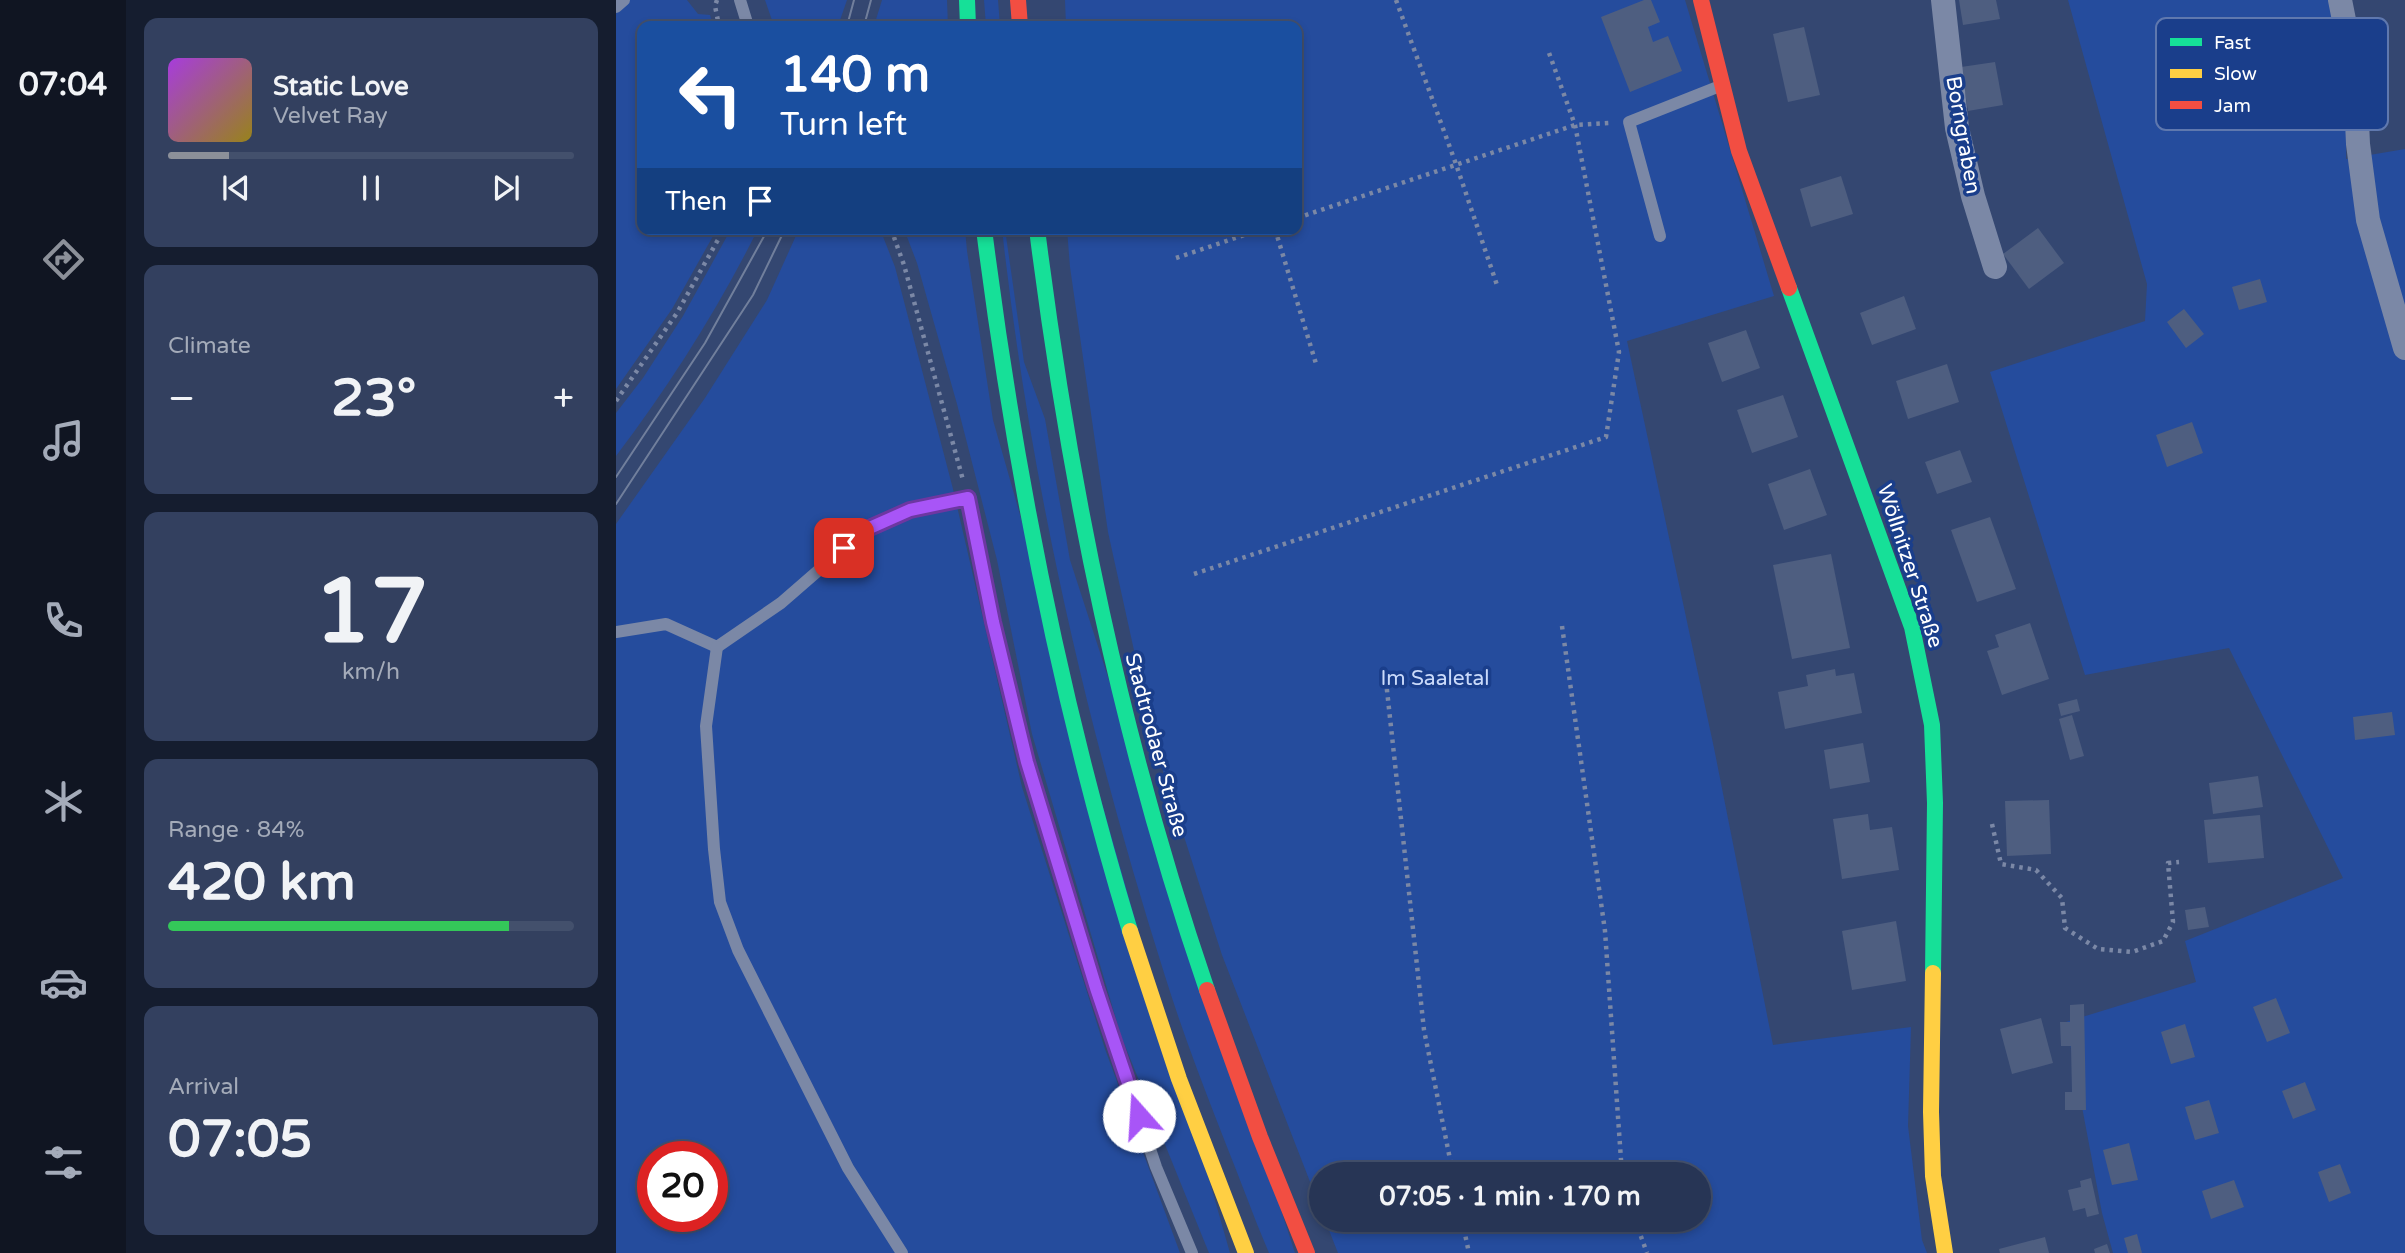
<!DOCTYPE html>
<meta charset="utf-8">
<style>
:root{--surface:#273555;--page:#33405f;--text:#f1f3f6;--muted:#a4abb9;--line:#43506c;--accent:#8c9099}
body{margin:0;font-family:"Varela Round",sans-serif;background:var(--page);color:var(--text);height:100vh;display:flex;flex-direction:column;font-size:26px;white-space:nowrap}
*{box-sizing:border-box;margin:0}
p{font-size:23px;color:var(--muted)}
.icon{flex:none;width:38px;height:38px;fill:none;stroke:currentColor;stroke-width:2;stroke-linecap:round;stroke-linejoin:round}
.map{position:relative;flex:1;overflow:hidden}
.panel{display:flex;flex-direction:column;gap:18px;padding:18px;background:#151d2f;width:490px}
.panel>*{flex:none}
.guide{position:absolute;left:21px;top:21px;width:665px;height:214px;border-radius:14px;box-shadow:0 4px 10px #0003,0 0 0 2px var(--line);background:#1a4fa0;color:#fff;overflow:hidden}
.speed{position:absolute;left:21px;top:1141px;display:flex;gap:14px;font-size:35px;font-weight:700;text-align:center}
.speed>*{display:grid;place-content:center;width:91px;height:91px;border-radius:50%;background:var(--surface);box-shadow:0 4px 10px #0003,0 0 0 2px var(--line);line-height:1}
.speed .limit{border:10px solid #d22;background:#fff;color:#111}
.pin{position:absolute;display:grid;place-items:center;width:60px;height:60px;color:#fff;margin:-30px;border-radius:14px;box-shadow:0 4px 10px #0006}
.me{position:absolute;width:77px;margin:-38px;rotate:341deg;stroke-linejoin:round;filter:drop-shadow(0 0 5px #0008)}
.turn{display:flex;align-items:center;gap:24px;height:147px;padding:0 28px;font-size:32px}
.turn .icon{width:91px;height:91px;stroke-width:2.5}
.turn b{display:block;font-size:49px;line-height:60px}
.then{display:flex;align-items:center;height:66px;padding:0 28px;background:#0003;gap:14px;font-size:26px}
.big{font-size:52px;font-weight:800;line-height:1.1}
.panel .card{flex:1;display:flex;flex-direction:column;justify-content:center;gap:10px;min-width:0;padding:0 24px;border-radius:14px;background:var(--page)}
.panel .dial{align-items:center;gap:0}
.dial b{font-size:91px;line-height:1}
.song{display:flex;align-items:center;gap:21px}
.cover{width:84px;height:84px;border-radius:10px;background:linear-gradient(135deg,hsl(280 70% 55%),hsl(50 70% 35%))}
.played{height:7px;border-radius:4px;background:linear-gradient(90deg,var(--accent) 15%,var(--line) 15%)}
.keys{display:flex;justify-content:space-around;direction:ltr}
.heat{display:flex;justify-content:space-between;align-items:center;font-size:38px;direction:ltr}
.charge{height:10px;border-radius:5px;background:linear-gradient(90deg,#34c759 84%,var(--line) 0)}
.trip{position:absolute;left:693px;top:1162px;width:402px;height:70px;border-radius:35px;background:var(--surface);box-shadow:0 4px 10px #0003,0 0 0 2px var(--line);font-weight:800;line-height:70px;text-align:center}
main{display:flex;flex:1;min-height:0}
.tab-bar{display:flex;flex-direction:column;width:126px;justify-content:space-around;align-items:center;background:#101522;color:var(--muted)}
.tab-bar .icon{width:49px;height:49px}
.tab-bar .active{color:var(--accent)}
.tab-bar b{font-size:32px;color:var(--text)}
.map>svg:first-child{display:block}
.green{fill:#254c9d;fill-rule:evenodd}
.building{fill:#4e5e80}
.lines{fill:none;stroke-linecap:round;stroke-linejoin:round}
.path{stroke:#7b88a6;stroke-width:4.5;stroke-dasharray:3.5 5;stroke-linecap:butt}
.lane{stroke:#7b88a6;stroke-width:12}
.street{stroke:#7b88a6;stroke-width:24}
.fast{stroke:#16e098;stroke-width:16}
.slow{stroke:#ffcf43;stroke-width:16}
.jam{stroke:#f24e42;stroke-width:16}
.tram{stroke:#717f9c;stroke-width:2}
.route-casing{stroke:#6d37a1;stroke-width:18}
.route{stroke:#a855f7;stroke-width:12}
.labels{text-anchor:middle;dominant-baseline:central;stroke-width:7;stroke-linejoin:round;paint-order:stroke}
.street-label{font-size:21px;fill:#fff;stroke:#1a3e8b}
.park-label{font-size:21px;fill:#cadafa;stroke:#1a3e8b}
.key{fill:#1a3e8b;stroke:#5f78ae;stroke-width:2}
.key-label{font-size:19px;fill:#fff}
</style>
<main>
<nav class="tab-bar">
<b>07:04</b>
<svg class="icon active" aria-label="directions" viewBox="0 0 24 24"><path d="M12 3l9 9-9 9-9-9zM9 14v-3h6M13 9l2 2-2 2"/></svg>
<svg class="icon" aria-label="music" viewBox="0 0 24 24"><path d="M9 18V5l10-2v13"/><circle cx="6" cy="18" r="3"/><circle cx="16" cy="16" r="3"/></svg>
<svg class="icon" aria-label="phone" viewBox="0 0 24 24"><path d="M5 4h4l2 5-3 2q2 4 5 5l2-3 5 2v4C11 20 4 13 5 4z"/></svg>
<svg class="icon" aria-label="climate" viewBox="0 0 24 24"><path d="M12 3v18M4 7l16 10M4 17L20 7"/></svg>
<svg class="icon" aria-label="car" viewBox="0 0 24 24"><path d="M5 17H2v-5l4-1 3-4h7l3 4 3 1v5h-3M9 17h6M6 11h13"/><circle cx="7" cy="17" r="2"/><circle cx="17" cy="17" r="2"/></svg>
<svg class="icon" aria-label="filters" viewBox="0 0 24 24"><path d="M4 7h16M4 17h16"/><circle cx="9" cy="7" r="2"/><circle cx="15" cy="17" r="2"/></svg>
</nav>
<section class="panel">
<div class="card">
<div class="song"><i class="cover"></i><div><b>Static Love</b><p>Velvet Ray</p></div></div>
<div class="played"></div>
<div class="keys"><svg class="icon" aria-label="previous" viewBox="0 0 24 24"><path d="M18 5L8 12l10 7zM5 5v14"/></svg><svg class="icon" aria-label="pause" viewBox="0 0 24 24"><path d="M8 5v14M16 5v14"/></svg><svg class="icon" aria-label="next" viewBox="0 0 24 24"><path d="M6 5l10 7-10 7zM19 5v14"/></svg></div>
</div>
<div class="card"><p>Climate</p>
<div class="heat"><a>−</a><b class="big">23°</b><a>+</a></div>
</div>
<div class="card dial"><b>17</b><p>km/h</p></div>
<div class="card"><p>Range · 84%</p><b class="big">420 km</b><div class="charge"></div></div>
<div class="card"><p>Arrival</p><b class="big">07:05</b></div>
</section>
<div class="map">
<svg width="1789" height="1253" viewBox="0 0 1789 1253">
<rect width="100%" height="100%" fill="#344771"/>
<!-- green -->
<g class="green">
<path d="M0,0H71L82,14L94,15L97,26H26V229H101L56,309L0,389Z"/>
<path d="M149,0H231L222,26H158Z"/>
<path d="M266,0H331L332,26H258Z"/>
<path d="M368,0H382L384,26H370Z"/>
<path d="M449,0H1069L1158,296L1011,341L1098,748L1157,1045L1295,1027L1292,1126L1306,1240L1311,1253H722L709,1220H1083V1174H705V1210L606,955L539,746L492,532L454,267L451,229H681V26H450Z"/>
<path d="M1452,0H1715L1730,70V159L1789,149V1253H1497L1486,1213L1450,1022L1580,982L1569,941L1727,878L1613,648L1469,675L1374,372L1529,321L1531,284Z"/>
<path d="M115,229H142C102,309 54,385 0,456V413L27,378L67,316Z"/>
<path d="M183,229H264L279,267L337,489L406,787L489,1049L564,1253H0V524L89,398L151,300ZM37,1157H96V1216H37Z"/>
<path d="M288,229H349L351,251L377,420L614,1253H593L505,1036L416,734L381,560L341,404L301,263Z"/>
<path d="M386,229H389L408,362L429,419L454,560L679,1253H653L641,1224C610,1142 575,1060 549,976C472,733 414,483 386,229Z"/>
</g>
<!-- building -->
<g class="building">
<path d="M1028,0H1035L1044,22L1032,27L1037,42L1052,36L1066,71L1014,92L985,17Z"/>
<path d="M1343,0H1380L1384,19L1347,25Z"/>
<path d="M1188,27L1204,95L1172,102L1157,34Z"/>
<path d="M1379,62L1387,105L1352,111L1345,67Z"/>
<path d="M1225,176L1237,214L1195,227L1184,189Z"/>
<path d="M1422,228L1448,263L1413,289L1387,254Z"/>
<path d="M1644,279L1651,302L1623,310L1616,287Z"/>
<path d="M1288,296L1300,329L1256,345L1244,313Z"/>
<path d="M1568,309L1588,334L1570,348L1551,322Z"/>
<path d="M1130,330L1144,368L1106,382L1092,343Z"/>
<path d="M1331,364L1343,402L1292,419L1280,381Z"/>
<path d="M1167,395L1182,437L1136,453L1121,410Z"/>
<path d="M1576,422L1587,453L1551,467L1540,435Z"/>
<path d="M1344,450L1356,482L1321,494L1309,462Z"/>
<path d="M1194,469L1211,515L1168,530L1152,484Z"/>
<path d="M1374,517L1400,589L1361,602L1335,530Z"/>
<path d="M1215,554L1234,648L1176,659L1157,565Z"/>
<path d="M1414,623L1433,679L1386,695L1371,651L1383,647L1379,635Z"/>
<path d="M1219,669L1220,676L1238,673L1246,713L1169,729L1162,692L1192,686L1190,675Z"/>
<path d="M1461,699L1464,711L1445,716L1442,704Z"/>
<path d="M1776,712L1779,735L1739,740L1737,717Z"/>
<path d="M1456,715L1468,756L1454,760L1443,719Z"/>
<path d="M1247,743L1254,782L1214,789L1208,750Z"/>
<path d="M1642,776L1647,807L1597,814L1593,783Z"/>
<path d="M1433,800L1435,854L1391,856L1389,801Z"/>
<path d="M1252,814L1254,830L1276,827L1283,870L1226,879L1217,819Z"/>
<path d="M1644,815L1648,858L1592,863L1588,820Z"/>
<path d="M1589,907L1593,927L1572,930L1569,910Z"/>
<path d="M1280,921L1290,981L1236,990L1226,931Z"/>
<path d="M1660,998L1674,1033L1651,1042L1637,1007Z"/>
<path d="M1468,1004L1470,1110H1449V1092H1456L1455,1046H1445L1444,1022H1454V1005Z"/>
<path d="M1425,1018L1437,1063L1396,1074L1384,1029Z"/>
<path d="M1569,1024L1579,1057L1555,1064L1545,1032Z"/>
<path d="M1689,1082L1700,1110L1677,1119L1666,1091Z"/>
<path d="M1593,1100L1603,1133L1579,1140L1569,1107Z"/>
<path d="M1513,1143L1522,1180L1496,1185L1487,1150Z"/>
<path d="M1724,1164L1735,1193L1713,1202L1702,1172Z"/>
<path d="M1475,1178L1483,1214L1471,1217L1469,1208L1457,1211L1452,1190L1465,1187L1464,1181Z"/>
<path d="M1618,1180L1628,1207L1595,1219L1586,1191Z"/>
<path d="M1521,1234L1526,1253H1512L1508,1238Z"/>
<path d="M1429,1237L1433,1253H1384L1383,1249Z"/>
<path d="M1491,1244L1494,1253H1479L1478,1249Z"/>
</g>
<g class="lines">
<!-- path -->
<g class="path">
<path d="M101,0L99,6L103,26"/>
<path d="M780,0L840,164L882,288"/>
<path d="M681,218L959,125L994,123"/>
<path d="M275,229L288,265L347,480"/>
<path d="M659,229L701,367"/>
<path d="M560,258L646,229"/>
<path d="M0,401L61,313L108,229"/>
<path d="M578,574L990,437L1003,352L959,125L932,50"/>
<path d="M946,626L989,931L1006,1174"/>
<path d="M769,672L808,1030L837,1174"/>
<path d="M1376,824L1385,864L1420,870L1446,898L1449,928L1482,949L1516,952L1547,941L1557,922L1552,863L1563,862"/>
<path d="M846,1220L853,1253"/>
<path d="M1019,1220L1031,1253"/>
</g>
<!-- lane -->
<g class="lane">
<path d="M124,0L132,26"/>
<path d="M0,7L8,0"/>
<path d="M1044,236L1013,122L1104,86"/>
<path d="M0,632L50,624L101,647L165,603L249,530L294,510L352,498L377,622L411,763L480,988L540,1167L576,1253"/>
<path d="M101,647L90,726L98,849L104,902L122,950L232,1168L286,1253"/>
</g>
<!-- street -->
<g class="street">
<path d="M1327,0L1341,128L1357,196L1379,267"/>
<path d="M1724,0L1739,75L1742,144L1752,220L1789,348"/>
</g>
<!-- fast -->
<g class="fast">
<path d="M351,0L352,26"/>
<path d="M368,229C398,467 444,701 514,931"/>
<path d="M421,229C454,491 505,739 591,990"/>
<path d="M1173,288L1296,627L1316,725L1319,803L1317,973"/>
</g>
<!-- slow -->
<g class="slow">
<path d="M514,931L563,1079L630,1253"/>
<path d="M1317,973L1315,1112L1317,1176L1329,1253"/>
</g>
<!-- jam -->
<g class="jam">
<path d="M402,0L404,26"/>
<path d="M1085,0L1123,151L1173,288"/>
<path d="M591,990L644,1137L691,1253"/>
</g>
<!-- tram -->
<g class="tram">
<path d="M231,26L238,0"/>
<path d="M248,26L255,0"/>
<path d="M0,477L89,343L152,229"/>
<path d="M0,504L137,295L169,229"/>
</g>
</g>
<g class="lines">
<!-- route casing -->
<g class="route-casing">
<path id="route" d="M228,548L249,530L294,510L352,498L377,622L411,762L480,988L523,1116"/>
</g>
<!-- route -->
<use href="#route" class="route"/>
</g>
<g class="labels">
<!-- street labels -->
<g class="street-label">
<text transform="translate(1347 135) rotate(80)">Borngraben</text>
<text transform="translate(1294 566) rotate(72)">Wöllnitzer Straße</text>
<text transform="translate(540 745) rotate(75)">Stadtrodaer Straße</text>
</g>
<!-- park labels -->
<g class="park-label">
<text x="819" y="678">Im Saaletal</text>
</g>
</g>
<!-- legend -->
<rect x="1540" y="18" width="232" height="112" rx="10" class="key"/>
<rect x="1554" y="38" width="32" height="8" fill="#16e098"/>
<rect x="1554" y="69" width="32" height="9" fill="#ffcf43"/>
<rect x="1554" y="101" width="32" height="8" fill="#f24e42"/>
<g class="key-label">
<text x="1598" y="49">Fast</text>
<text x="1598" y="80">Slow</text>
<text x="1598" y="112">Jam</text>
</g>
</svg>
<div class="speed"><div class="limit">20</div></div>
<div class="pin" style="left:228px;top:548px;background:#d93025"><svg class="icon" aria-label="arrive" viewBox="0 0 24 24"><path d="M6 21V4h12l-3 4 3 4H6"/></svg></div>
<svg class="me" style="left:523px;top:1116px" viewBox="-20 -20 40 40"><circle r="19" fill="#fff"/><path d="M0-13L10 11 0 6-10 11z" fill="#a855f7"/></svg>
<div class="trip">07:05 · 1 min · 170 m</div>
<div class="guide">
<div class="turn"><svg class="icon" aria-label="left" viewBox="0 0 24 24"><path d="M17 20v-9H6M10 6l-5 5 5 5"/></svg><div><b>140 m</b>Turn left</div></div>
<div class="then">Then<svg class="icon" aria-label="arrive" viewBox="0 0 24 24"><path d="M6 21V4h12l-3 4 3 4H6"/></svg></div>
</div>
</div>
</main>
